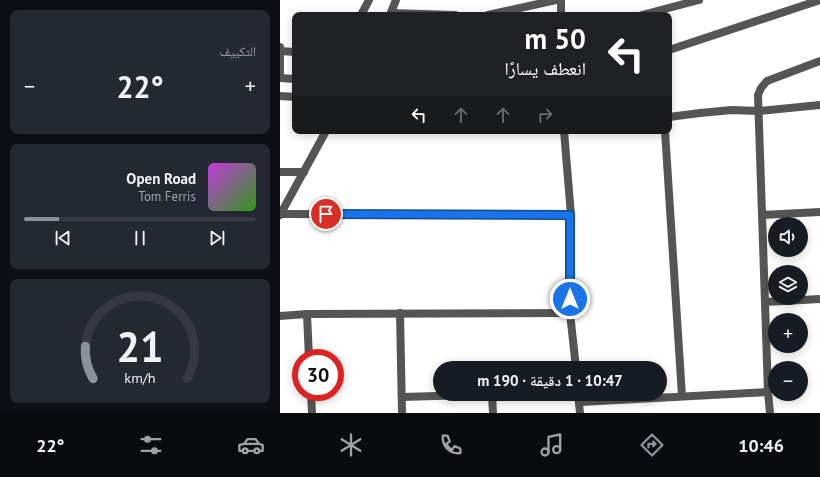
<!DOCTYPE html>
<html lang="ar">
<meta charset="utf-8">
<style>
:root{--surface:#171b24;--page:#242831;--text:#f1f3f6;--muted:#9ea1a6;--line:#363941;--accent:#8c9099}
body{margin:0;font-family:"PT Sans","Noto Naskh Arabic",sans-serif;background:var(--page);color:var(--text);direction:rtl;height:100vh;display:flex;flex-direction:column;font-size:15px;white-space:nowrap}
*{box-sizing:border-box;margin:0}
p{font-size:13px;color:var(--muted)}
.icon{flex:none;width:22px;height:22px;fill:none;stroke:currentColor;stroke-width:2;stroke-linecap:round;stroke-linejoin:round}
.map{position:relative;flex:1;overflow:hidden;direction:ltr}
.details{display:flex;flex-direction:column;gap:10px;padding:10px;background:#0d0f14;width:280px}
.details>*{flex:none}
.guide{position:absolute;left:12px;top:12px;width:380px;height:122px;border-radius:8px;box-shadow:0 2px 10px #0003;direction:rtl;background:#202124;color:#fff;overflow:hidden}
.controls{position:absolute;left:488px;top:217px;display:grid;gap:8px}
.controls a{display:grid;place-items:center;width:40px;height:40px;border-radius:50%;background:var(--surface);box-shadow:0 2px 10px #0003;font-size:20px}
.speed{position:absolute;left:12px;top:349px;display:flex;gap:8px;font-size:20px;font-weight:700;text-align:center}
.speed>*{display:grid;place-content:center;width:52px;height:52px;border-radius:50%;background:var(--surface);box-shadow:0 2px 10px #0003;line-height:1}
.speed .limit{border:6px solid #d22;background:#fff;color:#111}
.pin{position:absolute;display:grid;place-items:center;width:34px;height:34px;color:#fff;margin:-17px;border:2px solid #fff;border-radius:50%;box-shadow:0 1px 4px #0007}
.me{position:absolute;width:44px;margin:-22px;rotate:0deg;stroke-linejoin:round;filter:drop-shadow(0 0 3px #0008)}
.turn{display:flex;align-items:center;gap:14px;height:84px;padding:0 20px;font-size:18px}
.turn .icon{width:52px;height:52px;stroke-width:2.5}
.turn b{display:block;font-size:28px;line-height:34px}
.lanes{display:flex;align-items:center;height:38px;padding:0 20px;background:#0003;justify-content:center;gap:20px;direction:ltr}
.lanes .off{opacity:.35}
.big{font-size:30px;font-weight:600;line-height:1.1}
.details .tile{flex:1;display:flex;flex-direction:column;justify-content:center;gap:6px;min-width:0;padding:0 14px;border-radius:8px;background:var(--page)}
.details .dial{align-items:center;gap:0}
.dial svg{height:104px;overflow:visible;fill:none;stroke:var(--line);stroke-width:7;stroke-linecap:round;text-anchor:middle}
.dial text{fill:var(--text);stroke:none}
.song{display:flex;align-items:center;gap:12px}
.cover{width:48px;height:48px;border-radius:6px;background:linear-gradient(135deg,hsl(290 70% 55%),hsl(110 70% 35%))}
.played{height:4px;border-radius:2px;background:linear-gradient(90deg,var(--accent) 15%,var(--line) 15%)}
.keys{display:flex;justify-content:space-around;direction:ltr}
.heat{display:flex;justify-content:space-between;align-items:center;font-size:22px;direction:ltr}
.trip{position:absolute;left:153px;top:361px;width:234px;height:40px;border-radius:20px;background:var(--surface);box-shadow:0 2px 10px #0003;font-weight:600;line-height:40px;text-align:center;direction:rtl}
.tab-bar{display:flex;height:64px;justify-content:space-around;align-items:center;background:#090b0e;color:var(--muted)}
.tab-bar .icon{width:28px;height:28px}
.tab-bar .active{color:var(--accent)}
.tab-bar b{font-size:18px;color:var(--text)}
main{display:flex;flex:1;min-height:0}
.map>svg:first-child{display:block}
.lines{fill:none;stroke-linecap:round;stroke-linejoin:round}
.minor{stroke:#555;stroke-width:8}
.tertiary{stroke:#555;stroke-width:8}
.route-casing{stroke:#114b97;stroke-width:10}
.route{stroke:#1a73e8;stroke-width:7}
</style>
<main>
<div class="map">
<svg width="540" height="413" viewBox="0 0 540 413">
<rect width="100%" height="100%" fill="#fff"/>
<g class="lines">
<!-- minor -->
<g class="minor">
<path d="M111,13L175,15"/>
<path d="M81,15L89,0"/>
<path d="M208,15L276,0"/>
<path d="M281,15V0"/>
<path d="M362,15L419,0"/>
<path d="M0,47V78"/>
<path d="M389,50L540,0"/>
<path d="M0,51L15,52"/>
<path d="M389,117L420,113L452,110L479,111L540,105"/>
<path d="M284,131L291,215L290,313L296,368"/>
<path d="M385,131L402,396"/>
<path d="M0,172H24"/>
<path d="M1,214L291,215"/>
<path d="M482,215L540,212"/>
<path d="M485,302L540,299"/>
<path d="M120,313L122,413"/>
<path d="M27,314L29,358"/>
<path d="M0,316L27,314L290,313"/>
<path d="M31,392L32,413"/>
<path d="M298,394L300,413"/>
<path d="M212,395L213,413"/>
<path d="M122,397L224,394"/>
<path d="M300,402L488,392"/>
<path d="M490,413L488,392L478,95L481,88L487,81L540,61"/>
</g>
<!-- tertiary -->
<g class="tertiary">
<path d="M110,15L116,0"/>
<path d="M0,78L15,79"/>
<path d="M0,96L15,97"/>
<path d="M0,215L46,131"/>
</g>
</g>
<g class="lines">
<!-- route casing -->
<g class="route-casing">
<path id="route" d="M46,214L290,215V299"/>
</g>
<!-- route -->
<use href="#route" class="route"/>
</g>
</svg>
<div class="controls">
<a><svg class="icon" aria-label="sound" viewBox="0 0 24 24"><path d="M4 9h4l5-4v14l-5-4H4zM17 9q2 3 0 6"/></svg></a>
<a><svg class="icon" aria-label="layers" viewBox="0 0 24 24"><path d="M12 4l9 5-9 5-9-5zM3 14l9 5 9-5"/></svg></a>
<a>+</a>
<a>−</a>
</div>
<div class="speed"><div class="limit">30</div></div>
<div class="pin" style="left:46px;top:214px;background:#d93025"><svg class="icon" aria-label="arrive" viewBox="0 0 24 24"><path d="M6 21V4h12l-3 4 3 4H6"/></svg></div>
<svg class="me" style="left:290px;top:299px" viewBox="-20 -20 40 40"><circle r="17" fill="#1a73e8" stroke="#fff" stroke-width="3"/><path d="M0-11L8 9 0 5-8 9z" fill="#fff"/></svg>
<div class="trip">10:47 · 1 دقيقة · 190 m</div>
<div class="guide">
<div class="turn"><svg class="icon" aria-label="left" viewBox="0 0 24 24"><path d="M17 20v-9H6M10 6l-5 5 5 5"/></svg><div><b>50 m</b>انعطف يسارًا</div></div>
<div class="lanes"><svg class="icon" aria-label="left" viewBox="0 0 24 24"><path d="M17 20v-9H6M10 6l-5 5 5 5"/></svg><svg class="icon off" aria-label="ahead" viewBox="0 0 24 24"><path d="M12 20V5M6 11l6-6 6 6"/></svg><svg class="icon off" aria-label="ahead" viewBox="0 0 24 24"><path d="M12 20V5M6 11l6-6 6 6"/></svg><svg class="icon off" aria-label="right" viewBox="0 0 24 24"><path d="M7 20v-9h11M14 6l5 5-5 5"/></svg></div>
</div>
</div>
<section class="details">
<div class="tile"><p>التكييف</p>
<div class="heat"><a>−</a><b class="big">22°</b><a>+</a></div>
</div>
<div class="tile">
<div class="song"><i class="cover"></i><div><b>Open Road</b><p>Tom Ferris</p></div></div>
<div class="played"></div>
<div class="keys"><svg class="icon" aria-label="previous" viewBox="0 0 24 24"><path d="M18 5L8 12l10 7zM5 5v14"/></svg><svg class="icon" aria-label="pause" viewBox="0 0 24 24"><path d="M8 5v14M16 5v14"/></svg><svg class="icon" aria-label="next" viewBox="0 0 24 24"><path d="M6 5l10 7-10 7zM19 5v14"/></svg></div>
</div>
<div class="tile dial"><svg viewBox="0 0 100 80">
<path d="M14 69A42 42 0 1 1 86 69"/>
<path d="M14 69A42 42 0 0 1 8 44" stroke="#8c9099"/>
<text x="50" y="56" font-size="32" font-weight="700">21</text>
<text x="50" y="72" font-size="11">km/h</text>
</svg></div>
</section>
</main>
<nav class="tab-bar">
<b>10:46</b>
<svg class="icon active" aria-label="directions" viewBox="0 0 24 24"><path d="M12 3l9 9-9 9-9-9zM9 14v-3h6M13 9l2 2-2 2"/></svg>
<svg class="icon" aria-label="music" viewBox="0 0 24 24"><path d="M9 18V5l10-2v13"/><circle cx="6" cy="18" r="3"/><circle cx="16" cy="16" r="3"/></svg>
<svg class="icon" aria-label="phone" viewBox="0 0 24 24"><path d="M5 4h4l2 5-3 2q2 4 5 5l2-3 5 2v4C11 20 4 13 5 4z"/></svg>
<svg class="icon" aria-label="climate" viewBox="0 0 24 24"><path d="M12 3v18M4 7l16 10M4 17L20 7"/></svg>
<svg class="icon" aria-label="car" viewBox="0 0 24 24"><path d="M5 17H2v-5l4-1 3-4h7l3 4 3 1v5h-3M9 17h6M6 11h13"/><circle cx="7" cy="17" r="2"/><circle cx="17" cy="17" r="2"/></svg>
<svg class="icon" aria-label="filters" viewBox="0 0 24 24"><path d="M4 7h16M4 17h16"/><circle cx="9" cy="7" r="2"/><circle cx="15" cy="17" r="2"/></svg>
<b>22°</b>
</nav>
